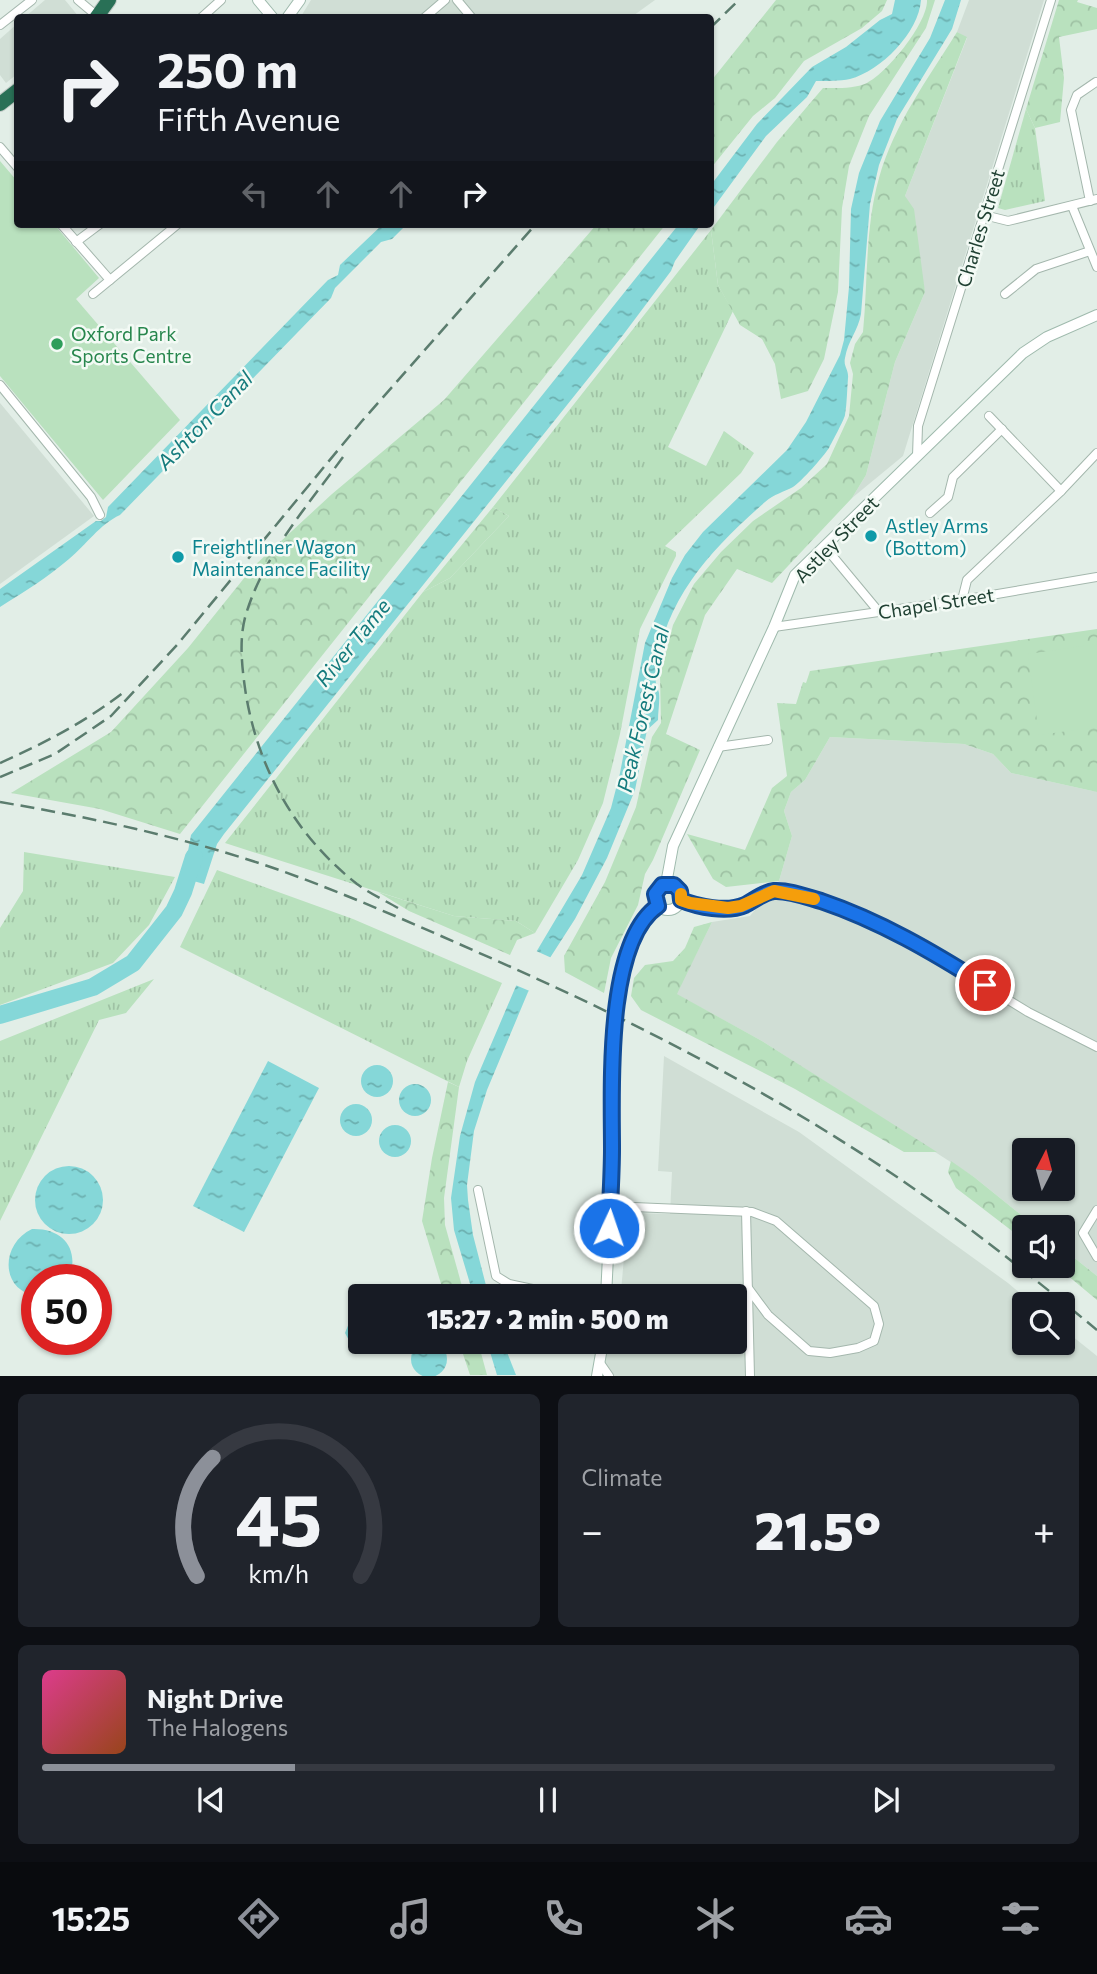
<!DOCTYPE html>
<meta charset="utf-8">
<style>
:root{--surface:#171b24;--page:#20242c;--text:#f1f3f6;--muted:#9ea1a6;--line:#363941;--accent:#8c9099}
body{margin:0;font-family:Commissioner,sans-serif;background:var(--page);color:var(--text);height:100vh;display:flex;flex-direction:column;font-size:26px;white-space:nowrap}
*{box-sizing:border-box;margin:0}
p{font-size:23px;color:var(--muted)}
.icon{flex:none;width:38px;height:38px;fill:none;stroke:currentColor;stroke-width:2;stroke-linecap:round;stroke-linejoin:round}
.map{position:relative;height:1376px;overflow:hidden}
.sheet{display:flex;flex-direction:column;gap:18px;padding:18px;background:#0d0f14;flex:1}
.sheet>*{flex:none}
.banner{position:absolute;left:14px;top:14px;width:700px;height:214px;border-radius:7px;box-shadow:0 2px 5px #0004;background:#171b24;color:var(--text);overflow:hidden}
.needle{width:46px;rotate:6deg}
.controls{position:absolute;left:1012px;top:1138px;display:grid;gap:14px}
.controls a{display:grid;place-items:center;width:63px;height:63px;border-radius:7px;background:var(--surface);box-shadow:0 2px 5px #0004;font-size:35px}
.speed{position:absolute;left:21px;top:1264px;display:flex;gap:14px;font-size:35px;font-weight:700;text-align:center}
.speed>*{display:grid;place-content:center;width:91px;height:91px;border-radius:50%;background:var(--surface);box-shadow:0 2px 5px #0004;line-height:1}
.speed .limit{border:10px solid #d22;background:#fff;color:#111}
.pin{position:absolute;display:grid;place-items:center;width:60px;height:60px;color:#fff;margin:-30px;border:4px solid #fff;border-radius:50%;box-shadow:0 2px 7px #0007}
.me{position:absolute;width:77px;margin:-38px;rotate:3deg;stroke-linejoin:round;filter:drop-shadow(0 0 5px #0008)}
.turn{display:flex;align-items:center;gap:24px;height:147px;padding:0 28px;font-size:32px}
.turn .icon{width:91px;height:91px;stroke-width:2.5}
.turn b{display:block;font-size:49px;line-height:60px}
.lanes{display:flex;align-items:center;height:66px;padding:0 28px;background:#0003;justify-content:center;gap:35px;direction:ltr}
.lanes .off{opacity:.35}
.big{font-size:52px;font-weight:800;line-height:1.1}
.sheet .tile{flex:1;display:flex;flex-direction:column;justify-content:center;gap:10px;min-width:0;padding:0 24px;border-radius:10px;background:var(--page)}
.sheet .dial{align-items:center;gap:0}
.dial svg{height:182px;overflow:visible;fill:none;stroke:var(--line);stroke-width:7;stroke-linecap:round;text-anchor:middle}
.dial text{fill:var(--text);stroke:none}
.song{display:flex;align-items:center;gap:21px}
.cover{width:84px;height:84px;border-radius:10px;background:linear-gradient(135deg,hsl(330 70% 55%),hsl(20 70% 35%))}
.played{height:7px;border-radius:4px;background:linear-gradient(90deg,var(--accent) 25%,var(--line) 25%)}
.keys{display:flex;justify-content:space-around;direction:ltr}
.heat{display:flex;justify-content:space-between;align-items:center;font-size:38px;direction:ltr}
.sheet .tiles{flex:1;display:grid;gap:18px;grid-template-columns:1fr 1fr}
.tile:last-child{grid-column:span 2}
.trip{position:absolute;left:348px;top:1284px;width:399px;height:70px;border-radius:7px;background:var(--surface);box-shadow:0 2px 5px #0004;font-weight:800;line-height:70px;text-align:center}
.menu{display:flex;height:112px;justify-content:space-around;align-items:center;background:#090b0e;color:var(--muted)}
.menu .icon{width:49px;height:49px}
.menu .on{color:var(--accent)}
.menu b{font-size:32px;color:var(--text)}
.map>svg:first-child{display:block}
.built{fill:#d0ded5;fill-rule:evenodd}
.grass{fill:url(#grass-tufts)}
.forest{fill:url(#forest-crowns)}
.pitch{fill:#b9e1be}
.water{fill:url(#water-ripples)}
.pier{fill:#e2eee7}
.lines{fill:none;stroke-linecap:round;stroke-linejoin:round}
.river{stroke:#85d7d8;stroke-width:18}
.street-casing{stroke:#a4b7ad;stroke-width:10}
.secondary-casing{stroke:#9fbaad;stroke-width:12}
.highway-casing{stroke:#c1cac6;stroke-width:16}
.street{stroke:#fff;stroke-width:8}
.secondary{stroke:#fff;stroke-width:10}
.highway{stroke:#297056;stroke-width:14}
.rail{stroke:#5b7c6e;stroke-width:2.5;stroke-dasharray:14 7;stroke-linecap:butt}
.secondary-bridge-casing{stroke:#9fbaad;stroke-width:12;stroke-linecap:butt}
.secondary-bridge{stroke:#fff;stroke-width:10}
.route-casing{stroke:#114b97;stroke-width:18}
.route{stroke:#1a73e8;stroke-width:12}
.slow{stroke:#f59e0b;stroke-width:12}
.leisure-dot{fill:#2e9e5b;stroke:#f3faf5;stroke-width:2.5}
.culture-dot{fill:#0f9aa8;stroke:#f3faf5;stroke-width:2.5}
.labels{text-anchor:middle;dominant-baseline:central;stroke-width:5;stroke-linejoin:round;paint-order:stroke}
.street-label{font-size:19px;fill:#204133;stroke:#f3faf5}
.leisure-label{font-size:19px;fill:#27864d;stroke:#f3faf5;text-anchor:start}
.culture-label{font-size:19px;fill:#0d838f;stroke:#f3faf5;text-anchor:start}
.water-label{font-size:21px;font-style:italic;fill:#147b7d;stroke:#f3faf5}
</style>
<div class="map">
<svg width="1097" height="1376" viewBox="0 0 1097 1376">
<defs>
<pattern id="grass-tufts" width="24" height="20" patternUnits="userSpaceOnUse" patternTransform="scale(1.75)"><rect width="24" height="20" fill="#b9e1be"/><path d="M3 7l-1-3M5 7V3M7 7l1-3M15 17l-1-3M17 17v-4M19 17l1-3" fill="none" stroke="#9fc2a4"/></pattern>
<pattern id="forest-crowns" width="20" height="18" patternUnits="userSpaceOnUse" patternTransform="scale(1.75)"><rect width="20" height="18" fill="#b9e1be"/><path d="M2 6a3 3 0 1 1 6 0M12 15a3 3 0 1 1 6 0" fill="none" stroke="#9fc2a4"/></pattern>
<pattern id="water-ripples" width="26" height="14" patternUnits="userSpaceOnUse" patternTransform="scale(1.75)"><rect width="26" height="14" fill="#85d7d8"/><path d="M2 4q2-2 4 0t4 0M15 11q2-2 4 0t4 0" fill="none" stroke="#6cb0b0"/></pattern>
</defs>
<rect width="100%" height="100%" fill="#e2eee7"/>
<!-- built -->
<g class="built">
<path d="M45,0H65L79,17H25Z"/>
<path d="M311,0H655L630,18H300Z"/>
<path d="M969,0H1044L903,456L852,498L866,475L895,362L925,292L905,196L967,38L957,32Z"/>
<path d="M17,24V74L6,83L0,75V39Z"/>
<path d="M0,403L94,516L0,584Z"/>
<path d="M830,737L964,744L993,754L1011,773L1097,792V1276L1062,1248V1227H1036L974,1177L762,1041L676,994L712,922L750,916L779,881L792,836L784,811L791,792L805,780ZM1024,1150H1062V1188H1024Z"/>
<path d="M664,1056L799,1132L1008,1283L1033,1304H1024V1342H1062V1328L1097,1356V1376H597L603,1342H735V1297H614L621,1291L626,1236L635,1213L670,1214L672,1172L658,1171Z"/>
</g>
<!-- grass -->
<g class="grass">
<path d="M1026,109L1035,128L1045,201L1005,210L998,208Z"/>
<path d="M711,230L718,285L733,311L668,447L706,466L724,431L754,453L741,473L665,546L676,552V556L640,629L620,734L603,803L578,860L535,933L516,921L454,916L225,843L423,592L450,578L509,516L493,507Z"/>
<path d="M24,852L175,877L149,925L113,963L0,1005V928L23,891Z"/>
<path d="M217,870L353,919L502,983L467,1061L459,1087L180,947Z"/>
<path d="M154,979L126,1013L99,1020L0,1221V1041Z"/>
</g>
<!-- forest -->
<g class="forest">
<path d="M776,0H887L882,11L862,28L804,61L775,98L753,116L711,168V81Z"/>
<path d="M927,0H935L926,28L869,116L849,166L842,208L838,292L824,359L808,391L781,399L775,364L762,339L740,325L718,285L711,230L777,142L823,88C836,88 854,89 867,83C887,73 928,23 927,0Z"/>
<path d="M1059,0H1078L1077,2L1097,8V29L1059,37L1064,78L1060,122L1035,128L1026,109Z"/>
<path d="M957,32L967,37L905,196L914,209L925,292L895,362L866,475L852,498L772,583L737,569L705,615L666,734L700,750L653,860L645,874L638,905L611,958L604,993L565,972L564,956L605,882L636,807L652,737L661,723L660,676L673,625L694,584L721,552L753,521L801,488L827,464L849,416L853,374L850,363L855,344L863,332C868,281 865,227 879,178C894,124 928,79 957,32Z"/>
<path d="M597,224H666L180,834L100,809L11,793L111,732L188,648L253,567L332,494L444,400Z"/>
<path d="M493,507L509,516L450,578L423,592Z"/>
<path d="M1097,629V792L1011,773L993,754L964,744L830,737L805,780L791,792L784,811L792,836L779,881L726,887L713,879L687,834L745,850L772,788L787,776L777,703L796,704L803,682L806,683L810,671Z"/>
<path d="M378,892L454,916L516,921L535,933L517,940L510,955L409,911Z"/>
<path d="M712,922L677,994L762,1041L937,1152H904L795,1089L641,1010L631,996L634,978L645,965L673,961L685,948L694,927Z"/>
<path d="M448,1082L459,1087L444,1198L445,1225L465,1297H445L422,1221L432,1158Z"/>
<path d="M951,1161L974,1177L1036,1227H1024V1240L956,1188L948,1172Z"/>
<path d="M1062,1248L1097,1276V1300L1055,1265H1062Z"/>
<path d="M459,1342H478L487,1375H470Z"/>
</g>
<!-- pitch -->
<g class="pitch">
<path d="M0,161L17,181L18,224H54L99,278L76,299L180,420L103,500L0,376Z"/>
<path d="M1097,644V727L1039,735L1028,654Z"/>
</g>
<!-- water -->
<g class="water">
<path d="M895,0H921C919,32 881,71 850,79C840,81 826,81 816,81L807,97L766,136L711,211V185L757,124L812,67L846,47L880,20L892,14Z"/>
<path d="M945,0H961L952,29L897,119L879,165L870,204L861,314C858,331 848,340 845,358C843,366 849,370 848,378C847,390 847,403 845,415C844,420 832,442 829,448C823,457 802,481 793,487C784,492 774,494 765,502C712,549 664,598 656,672C654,681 657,685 659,693C660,701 658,711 658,720L647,730L635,790L607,858L575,919L528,992L487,1090L474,1131L467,1185L468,1200L473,1235L489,1297H474L454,1230L451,1198L460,1136L475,1082L516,986L582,875L611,808L620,773L645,643L672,578L685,555L703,532L787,450L806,422L840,355L844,340L849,287L851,209L859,173L880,121L930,38Z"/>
<path d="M383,224H407L392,239L381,242L335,288L331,298L120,515C100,524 86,545 69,559C48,577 24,592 0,607V589L96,521H101L106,517L108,507L328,280L338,275L340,265Z"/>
<path d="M679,224H701L675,261L671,271L623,335L224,834L217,844L204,884L183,878L191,835Z"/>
<path d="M268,1061L319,1088L244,1232L193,1206Z"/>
<circle cx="377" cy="1081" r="16"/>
<circle cx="415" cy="1100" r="16"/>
<circle cx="356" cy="1120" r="16"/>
<circle cx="395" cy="1141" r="16"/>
<circle cx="69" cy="1200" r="34"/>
<path d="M32,1229C64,1228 80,1250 69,1279H37V1296C0,1291 0,1244 32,1229Z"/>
<path d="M360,1313V1342H379C372,1351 362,1352 352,1346L345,1333L351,1318Z"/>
<circle cx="429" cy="1359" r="18"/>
<path d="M487,1342H503L516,1375H497Z"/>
</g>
<!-- pier -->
<path class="pier" d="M534,950L554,959L532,992L513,984Z"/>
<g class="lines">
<!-- river -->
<path class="river" d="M0,1015L93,987L133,963L174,911L183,892L194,857"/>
<!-- street casing -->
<g class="street-casing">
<g id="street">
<path d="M78,0L97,16"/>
<path d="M457,0L472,18"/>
<path d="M201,18L221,0"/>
<path d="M424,18L445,0"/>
<path d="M0,25L32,0"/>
<path d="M0,147L18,168"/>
<path d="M1090,201L1071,110L1077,95L1096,82"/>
<path d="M1072,206L1097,267"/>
<path d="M984,215L1008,221L1097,199"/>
<path d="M61,224L110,280"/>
<path d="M76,242L100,224"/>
<path d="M93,294L178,224"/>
<path d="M1005,294L1036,269L1090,251"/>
<path d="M0,385L91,497L100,515"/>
<path d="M989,416L1061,491"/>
<path d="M917,456L918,426L1051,0"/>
<path d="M930,513L948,497L953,477L1002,429"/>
<path d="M825,547L879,612"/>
<path d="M962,600L967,580L1061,491L1097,453"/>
<path d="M774,627L962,600L1097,577"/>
<path d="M718,747L768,740"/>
<path d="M681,900L711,907L728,908L741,906L774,891L805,896L842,908L914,942L1028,1012L1097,1047"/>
<path d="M478,1190L496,1276L509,1284L570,1297"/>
<path d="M610,1206L752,1212L776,1221L874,1306L879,1324L874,1341L858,1348L830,1353L809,1351L768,1315L748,1288"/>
<path d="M1097,1210L1083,1233L1097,1257"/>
<path d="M746,1211L750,1376"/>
<path d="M600,1363L609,1376"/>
</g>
</g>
<!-- secondary casing -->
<g class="secondary-casing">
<g id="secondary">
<path d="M258,0L273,18"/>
<path d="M287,18L300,0"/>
<circle cx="668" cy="897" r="13"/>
<path d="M666,884L673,846L774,627L795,575L1023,353L1047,337L1097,315"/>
<path d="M620,990C624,961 632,924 658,906"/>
<path d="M606,1297L612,1174V1043"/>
<path d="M597,1376L603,1342"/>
</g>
</g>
<!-- highway casing -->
<g class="highway-casing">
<g id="highway">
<path d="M96,18L109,0"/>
<path d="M0,104L18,90"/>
</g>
</g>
<!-- street -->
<use href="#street" class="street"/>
<!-- secondary -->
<use href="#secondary" class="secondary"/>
<!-- highway -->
<use href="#highway" class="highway"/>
<!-- rail -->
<g class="rail">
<path d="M710,28L739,0"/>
<path d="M343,457C308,505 265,554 247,611C238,637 242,668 246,695C259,771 296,836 357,884C369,893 384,900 398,908"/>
<path d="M0,763C45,743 85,722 124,692"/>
<path d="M0,777L55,754L111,716L177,645L362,421L536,224"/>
<path d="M0,802C94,818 192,839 282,871C354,897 423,928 493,959C629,1019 762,1087 885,1169C959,1218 1029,1274 1097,1330"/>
</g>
<!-- secondary-bridge casing -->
<g class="secondary-bridge-casing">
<path id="secondary-bridge" d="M612,1043L620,990"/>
</g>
<!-- secondary-bridge -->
<use href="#secondary-bridge" class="secondary-bridge"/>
</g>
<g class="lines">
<!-- route casing -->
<g class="route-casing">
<path id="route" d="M609,1228C610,1202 612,1175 612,1148C612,1089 605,942 658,906L655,894L662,885H674L680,891L681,900C698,907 727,913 745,905C754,900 764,892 774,891C789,890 807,897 821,901C880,921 933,952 985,985"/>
</g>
<!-- route -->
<use href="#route" class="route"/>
<!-- slow -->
<path class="slow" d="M681,894V900L690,903L728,908L741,906L774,891L814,899"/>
</g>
<!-- markers -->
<circle class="leisure-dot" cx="57" cy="344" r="7"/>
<g class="culture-dot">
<circle cx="871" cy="536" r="7"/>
<circle cx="178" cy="557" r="7"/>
</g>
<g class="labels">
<!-- street labels -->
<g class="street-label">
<text transform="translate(980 228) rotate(-73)">Charles Street</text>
<text transform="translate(836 539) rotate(-46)">Astley Street</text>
<text transform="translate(936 603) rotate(-9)">Chapel Street</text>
</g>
<!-- leisure labels -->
<g class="leisure-label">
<text x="71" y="333">Oxford Park<tspan x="71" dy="22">Sports Centre</tspan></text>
</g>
<!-- culture labels -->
<g class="culture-label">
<text x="885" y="525">Astley Arms<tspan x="885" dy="22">(Bottom)</tspan></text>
<text x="192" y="546">Freightliner Wagon<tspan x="192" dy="22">Maintenance Facility</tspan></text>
</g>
<!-- water labels -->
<g class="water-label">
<text transform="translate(204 420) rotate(-46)">Ashton Canal</text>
<text transform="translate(352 642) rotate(-51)">River Tame</text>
<text transform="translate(642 709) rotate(-77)">Peak Forest Canal</text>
</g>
</g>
</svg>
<div class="controls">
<a><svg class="needle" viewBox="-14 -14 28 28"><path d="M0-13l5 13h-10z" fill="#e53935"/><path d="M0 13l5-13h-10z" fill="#9ea1a6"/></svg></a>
<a><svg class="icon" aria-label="sound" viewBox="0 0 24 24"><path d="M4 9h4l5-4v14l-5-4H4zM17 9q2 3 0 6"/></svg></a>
<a><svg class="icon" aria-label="search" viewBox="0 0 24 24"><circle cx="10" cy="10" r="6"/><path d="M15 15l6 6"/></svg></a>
</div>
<div class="speed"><div class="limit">50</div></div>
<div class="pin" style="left:985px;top:985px;background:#d93025"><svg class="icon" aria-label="arrive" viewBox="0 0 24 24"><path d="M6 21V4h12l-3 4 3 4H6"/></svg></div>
<svg class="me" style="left:609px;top:1228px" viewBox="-20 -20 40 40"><circle r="17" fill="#1a73e8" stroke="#fff" stroke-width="3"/><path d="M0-11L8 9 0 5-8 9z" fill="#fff"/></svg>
<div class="trip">15:27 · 2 min · 500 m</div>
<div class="banner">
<div class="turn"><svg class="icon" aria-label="right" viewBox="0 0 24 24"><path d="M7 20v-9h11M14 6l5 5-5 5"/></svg><div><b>250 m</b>Fifth Avenue</div></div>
<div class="lanes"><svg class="icon off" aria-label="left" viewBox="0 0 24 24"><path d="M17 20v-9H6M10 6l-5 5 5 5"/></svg><svg class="icon off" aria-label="ahead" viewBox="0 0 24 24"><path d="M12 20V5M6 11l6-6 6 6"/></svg><svg class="icon off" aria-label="ahead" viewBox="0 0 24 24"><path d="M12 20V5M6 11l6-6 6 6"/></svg><svg class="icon" aria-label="right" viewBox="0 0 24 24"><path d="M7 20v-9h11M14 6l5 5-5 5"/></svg></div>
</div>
</div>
<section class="sheet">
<div class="tiles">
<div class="tile dial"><svg viewBox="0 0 100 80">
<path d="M14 69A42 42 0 1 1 86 69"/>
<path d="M14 69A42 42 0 0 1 21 17" stroke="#8c9099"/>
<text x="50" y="56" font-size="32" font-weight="700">45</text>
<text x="50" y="72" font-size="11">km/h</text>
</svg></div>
<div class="tile"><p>Climate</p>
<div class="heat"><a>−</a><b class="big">21.5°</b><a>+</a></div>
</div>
<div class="tile">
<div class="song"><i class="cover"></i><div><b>Night Drive</b><p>The Halogens</p></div></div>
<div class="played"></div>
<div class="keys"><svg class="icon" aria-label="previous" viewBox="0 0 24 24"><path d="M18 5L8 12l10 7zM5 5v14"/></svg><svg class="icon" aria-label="pause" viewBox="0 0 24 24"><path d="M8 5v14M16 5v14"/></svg><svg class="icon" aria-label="next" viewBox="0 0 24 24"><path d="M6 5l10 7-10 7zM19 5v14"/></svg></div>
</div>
</div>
</section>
<nav class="menu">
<b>15:25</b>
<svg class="icon on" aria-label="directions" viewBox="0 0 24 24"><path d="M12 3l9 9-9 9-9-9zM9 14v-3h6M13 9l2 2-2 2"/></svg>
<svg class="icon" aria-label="music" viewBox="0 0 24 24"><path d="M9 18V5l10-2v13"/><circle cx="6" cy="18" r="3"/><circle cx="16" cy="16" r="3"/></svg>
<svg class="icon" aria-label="phone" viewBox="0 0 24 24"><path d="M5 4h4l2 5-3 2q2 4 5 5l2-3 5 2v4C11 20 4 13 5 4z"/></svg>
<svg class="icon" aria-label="climate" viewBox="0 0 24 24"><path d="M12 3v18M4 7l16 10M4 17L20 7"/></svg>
<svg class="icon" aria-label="car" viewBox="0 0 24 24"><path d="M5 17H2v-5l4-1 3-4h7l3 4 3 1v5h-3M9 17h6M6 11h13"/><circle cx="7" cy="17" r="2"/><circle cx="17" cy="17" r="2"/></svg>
<svg class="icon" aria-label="filters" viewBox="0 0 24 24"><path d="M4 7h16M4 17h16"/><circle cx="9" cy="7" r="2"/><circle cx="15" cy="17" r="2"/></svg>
</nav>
